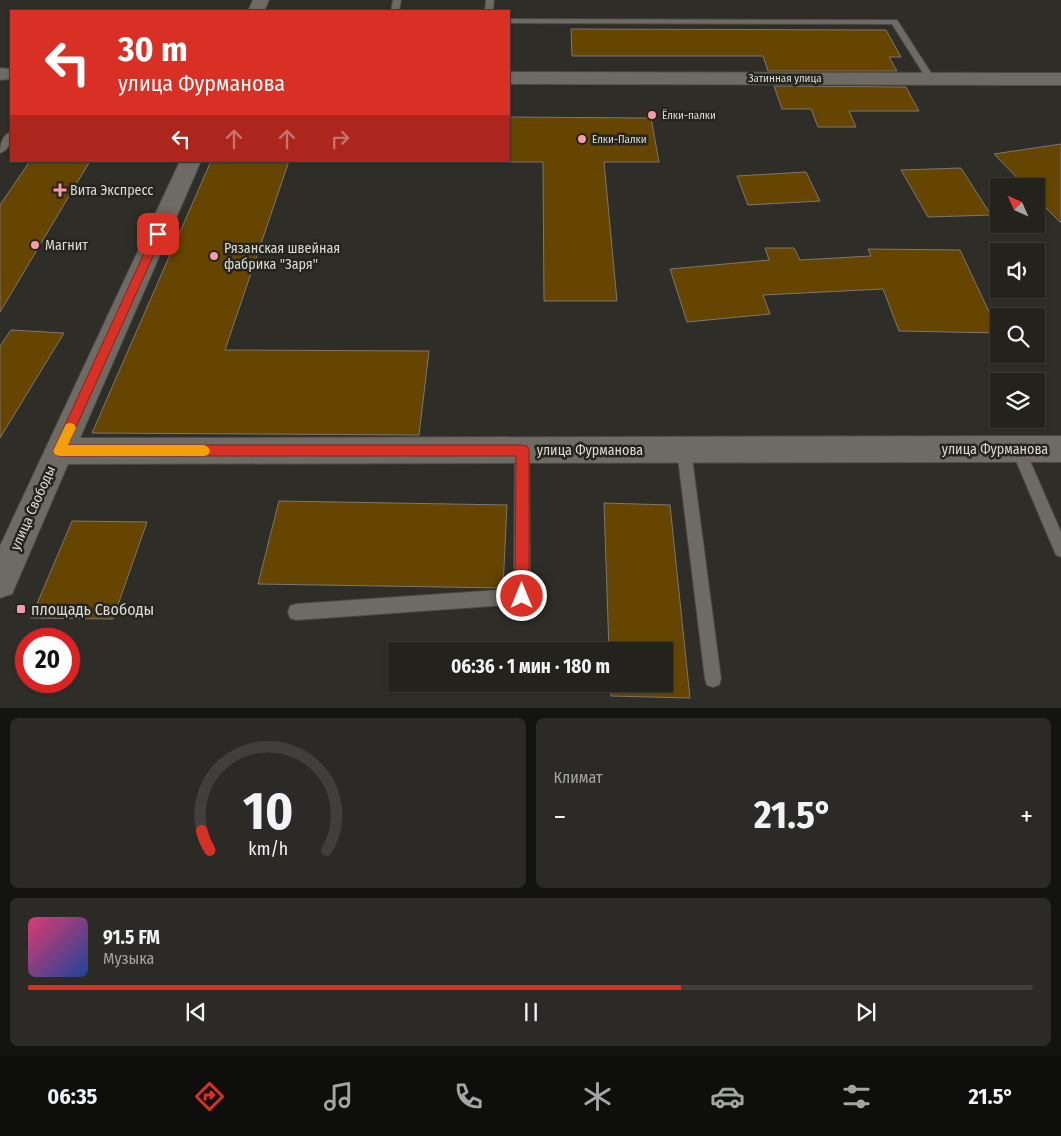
<!DOCTYPE html>
<html lang="ru">
<meta charset="utf-8">
<style>
:root{--surface:#23221d;--page:#2b2a26;--text:#f1f3f6;--muted:#a3a4a4;--line:#403f3b;--accent:#d93025}
body{margin:0;font-family:"Fira Sans Condensed",sans-serif;background:var(--page);color:var(--text);height:100vh;display:flex;flex-direction:column;font-size:19px;white-space:nowrap}
*{box-sizing:border-box;margin:0}
p{font-size:16px;color:var(--muted)}
.icon{flex:none;width:28px;height:28px;fill:none;stroke:currentColor;stroke-width:2;stroke-linecap:round;stroke-linejoin:round}
.map{position:relative;height:708px;overflow:hidden}
.drawer{display:flex;flex-direction:column;gap:10px;padding:10px;background:#131310;flex:1}
.drawer>*{flex:none}
.hud{position:absolute;left:10px;top:10px;width:500px;height:152px;border-radius:0px;box-shadow:0 1px 4px #0004,0 0 0 1px var(--line);background:#d93025;color:#fff;overflow:hidden}
.needle{width:32px;rotate:315deg}
.tools{position:absolute;left:990px;top:178px;display:grid;gap:10px}
.tools a{display:grid;place-items:center;width:55px;height:55px;border-radius:0px;background:var(--surface);box-shadow:0 1px 4px #0004,0 0 0 1px var(--line);font-size:25px}
.speed{position:absolute;left:15px;top:628px;display:flex;gap:10px;font-size:25px;font-weight:700;text-align:center}
.speed>*{display:grid;place-content:center;width:65px;height:65px;border-radius:50%;background:var(--surface);box-shadow:0 1px 4px #0004,0 0 0 1px var(--line);line-height:1}
.speed .limit{border:8px solid #d22;background:#fff;color:#111}
.pin{position:absolute;display:grid;place-items:center;width:42px;height:42px;color:#fff;margin:-21px;border-radius:10px;box-shadow:0 2px 8px #0006}
.me{position:absolute;width:55px;margin:-28px;rotate:0deg;stroke-linejoin:round;filter:drop-shadow(0 0 4px #0008)}
.turn{display:flex;align-items:center;gap:18px;height:105px;padding:0 25px;font-size:22px}
.turn .icon{width:65px;height:65px;stroke-width:2.5}
.turn b{display:block;font-size:35px;line-height:42px}
.lanes{display:flex;align-items:center;height:48px;padding:0 25px;background:#0003;justify-content:center;gap:25px;direction:ltr}
.lanes .off{opacity:.35}
.big{font-size:38px;font-weight:700;line-height:1.1}
.drawer .card{flex:1;display:flex;flex-direction:column;justify-content:center;gap:8px;min-width:0;padding:0 18px;border-radius:8px;background:var(--page)}
.drawer .dial{align-items:center;gap:0}
.dial svg{height:130px;overflow:visible;fill:none;stroke:var(--line);stroke-width:7;stroke-linecap:round;text-anchor:middle}
.dial text{fill:var(--text);stroke:none}
.song{display:flex;align-items:center;gap:15px}
.cover{width:60px;height:60px;border-radius:8px;background:linear-gradient(135deg,hsl(340 70% 55%),hsl(220 70% 35%))}
.played{height:5px;border-radius:2px;background:linear-gradient(90deg,var(--accent) 65%,var(--line) 65%)}
.keys{display:flex;justify-content:space-around;direction:ltr}
.heat{display:flex;justify-content:space-between;align-items:center;font-size:28px;direction:ltr}
.drawer .tiles{flex:1;display:grid;gap:10px;grid-template-columns:1fr 1fr}
.card:last-child{grid-column:span 2}
.trip{position:absolute;left:388px;top:642px;width:285px;height:50px;border-radius:0px;background:var(--surface);box-shadow:0 1px 4px #0004,0 0 0 1px var(--line);font-weight:700;line-height:50px;text-align:center}
.tabs{display:flex;height:80px;justify-content:space-around;align-items:center;background:#0e0e0c;color:var(--muted)}
.tabs .icon{width:35px;height:35px}
.tabs .on{color:var(--accent)}
.tabs b{font-size:22px;color:var(--text)}
.map>svg:first-child{display:block}
.building{fill:#654500;stroke:#7c7770}
.lines{fill:none;stroke-linecap:round;stroke-linejoin:round}
.lane-casing{stroke:#4a4944;stroke-width:2}
.street-casing{stroke:#4a4944;stroke-width:2}
.lane{fill:#6d6b63;fill-rule:evenodd}
.street{fill:#6d6b63;fill-rule:evenodd}
.route{fill:#d93025;stroke:#8d1f18}
.slow{fill:#f59e0b}
.poi-dot{fill:#f39aac;stroke:#25241d;stroke-width:2}
.labels{text-anchor:middle;dominant-baseline:central;stroke-width:5;stroke-linejoin:round;paint-order:stroke}
.far-street-label{font-size:11px;fill:#dcdcd7;stroke:#25241d}
.far-poi-label{font-size:11px;fill:#dcdcd7;stroke:#25241d;text-anchor:start}
.poi-label{font-size:14px;fill:#dcdcd7;stroke:#25241d;text-anchor:start}
.street-label{font-size:14px;fill:#dcdcd7;stroke:#25241d}
.near-poi-label{font-size:16px;fill:#dcdcd7;stroke:#25241d;text-anchor:start}
</style>
<div class="map">
<svg width="1061" height="709" viewBox="0 0 1061 709">
<rect width="100%" height="100%" fill="#2f2d27"/>
<!-- building -->
<g class="building">
<path d="M571,29L886,30L901,57H889L897,71H768L763,56H572Z"/>
<path d="M774,86L906,87L919,111H849L856,127H818L811,109H782Z"/>
<path d="M509,117L651,118L659,162H604L617,301H544L543,162H509Z"/>
<path d="M1061,144V223L1036,198V186H1025L994,154Z"/>
<path d="M30,161H90L0,312V205Z"/>
<path d="M211,161H289L225,350L429,351L419,435L92,433Z"/>
<path d="M961,168L991,215L928,217L901,170Z"/>
<path d="M806,172L820,201L748,205L737,176Z"/>
<path d="M765,248H794L800,260L871,256L868,249L960,250L999,333L899,331L883,289L763,295L770,314L687,322L670,269L769,260Z"/>
<path d="M11,330L64,333L0,438V346Z"/>
<path d="M279,501L507,505L503,588L258,584Z"/>
<path d="M604,503L670,505L690,698L611,696V684H664V651H609Z"/>
<path d="M72,521L147,522L113,619L31,618Z"/>
</g>
<g class="lines">
<!-- lane casing -->
<g class="lane-casing">
<g id="lane">
<path d="M393,0H401L399,11H391Z"/>
<path d="M486,0H494L493,11H485Z"/>
<path d="M509,19L894,20H897L935,79L931,82L928,81L892,24L509,23Z"/>
<path d="M11,132C12,140 9,150 0,153C0,145 2,135 11,132Z"/>
<path d="M1018,443L1023,445L1061,532V557L1056,555L1011,449L1013,445Z"/>
<path d="M522,444L527,446L529,450L530,596L528,602L522,604L296,620L290,618L288,612L290,606L296,604L514,589L515,450L517,446Z"/>
<path d="M684,444L689,446L691,450L721,679L719,685L713,687L707,685L705,679L677,450L679,446Z"/>
</g>
</g>
<!-- street casing -->
<g class="street-casing">
<g id="street">
<path d="M253,0H269L264,11H248Z"/>
<path d="M0,68L11,69V79L0,80Z"/>
<path d="M509,72L1061,73V85L509,84Z"/>
<path d="M180,161H201L80,438L1061,436V462L68,464L12,594L0,598V546Z"/>
</g>
</g>
<!-- lane -->
<use href="#lane" class="lane"/>
<!-- street -->
<use href="#street" class="street"/>
</g>
<!-- route -->
<path class="route" d="M158,230L163,234L68,445H522L527,446L529,450V596L527,601L522,603L517,601L515,596L516,456H60L55,455L53,451L153,234Z"/>
<!-- slow -->
<path class="slow" d="M70,423L74,424L76,428L68,445H204L208,447L210,451L208,455L204,456H60L55,455L53,451L64,428L66,424Z"/>
<!-- markers -->
<g class="poi-dot">
<circle cx="652" cy="115" r="5"/>
<circle cx="582" cy="139" r="5"/>
<path d="M57.5 182.5h5v5h5v5h-5v5h-5v-5h-5v-5h5z"/>
<circle cx="35" cy="245" r="5"/>
<circle cx="214" cy="256" r="5"/>
<rect x="16" y="604" width="10" height="10" rx="2.5"/>
</g>
<g class="labels">
<!-- far-street labels -->
<g class="far-street-label">
<text x="785" y="78">Затинная улица</text>
</g>
<!-- far-poi labels -->
<g class="far-poi-label">
<text x="662" y="115">Ёлки-палки</text>
<text x="592" y="139">Елки-Палки</text>
</g>
<!-- poi labels -->
<g class="poi-label">
<text x="70" y="190">Вита Экспресс</text>
<text x="45" y="245">Магнит</text>
<text x="224" y="248">Рязанская швейная<tspan x="224" dy="16">фабрика "Заря"</tspan></text>
</g>
<!-- street labels -->
<g class="street-label">
<text x="995" y="449">улица Фурманова</text>
<text x="590" y="450">улица Фурманова</text>
<text transform="translate(33 508) rotate(-66)">улица Свободы</text>
</g>
<!-- near-poi labels -->
<g class="near-poi-label">
<text x="31" y="609">площадь Свободы</text>
</g>
</g>
</svg>
<div class="tools">
<a><svg class="needle" viewBox="-14 -14 28 28"><path d="M0-13l5 13h-10z" fill="#e53935"/><path d="M0 13l5-13h-10z" fill="#a3a4a4"/></svg></a>
<a><svg class="icon" aria-label="sound" viewBox="0 0 24 24"><path d="M4 9h4l5-4v14l-5-4H4zM17 9q2 3 0 6"/></svg></a>
<a><svg class="icon" aria-label="search" viewBox="0 0 24 24"><circle cx="10" cy="10" r="6"/><path d="M15 15l6 6"/></svg></a>
<a><svg class="icon" aria-label="layers" viewBox="0 0 24 24"><path d="M12 4l9 5-9 5-9-5zM3 14l9 5 9-5"/></svg></a>
</div>
<div class="speed"><div class="limit">20</div></div>
<div class="pin" style="left:158px;top:234px;background:#d93025"><svg class="icon" aria-label="arrive" viewBox="0 0 24 24"><path d="M6 21V4h12l-3 4 3 4H6"/></svg></div>
<svg class="me" style="left:522px;top:596px" viewBox="-20 -20 40 40"><circle r="17" fill="#d93025" stroke="#fff" stroke-width="3"/><path d="M0-11L8 9 0 5-8 9z" fill="#fff"/></svg>
<div class="trip">06:36 · 1 мин · 180 m</div>
<div class="hud">
<div class="turn"><svg class="icon" aria-label="left" viewBox="0 0 24 24"><path d="M17 20v-9H6M10 6l-5 5 5 5"/></svg><div><b>30 m</b>улица Фурманова</div></div>
<div class="lanes"><svg class="icon" aria-label="left" viewBox="0 0 24 24"><path d="M17 20v-9H6M10 6l-5 5 5 5"/></svg><svg class="icon off" aria-label="ahead" viewBox="0 0 24 24"><path d="M12 20V5M6 11l6-6 6 6"/></svg><svg class="icon off" aria-label="ahead" viewBox="0 0 24 24"><path d="M12 20V5M6 11l6-6 6 6"/></svg><svg class="icon off" aria-label="right" viewBox="0 0 24 24"><path d="M7 20v-9h11M14 6l5 5-5 5"/></svg></div>
</div>
</div>
<section class="drawer">
<div class="tiles">
<div class="card dial"><svg viewBox="0 0 100 80">
<path d="M14 69A42 42 0 1 1 86 69"/>
<path d="M14 69A42 42 0 0 1 9 57" stroke="#d93025"/>
<text x="50" y="56" font-size="32" font-weight="700">10</text>
<text x="50" y="72" font-size="11">km/h</text>
</svg></div>
<div class="card"><p>Климат</p>
<div class="heat"><a>−</a><b class="big">21.5°</b><a>+</a></div>
</div>
<div class="card">
<div class="song"><i class="cover"></i><div><b>91.5 FM</b><p>Музыка</p></div></div>
<div class="played"></div>
<div class="keys"><svg class="icon" aria-label="previous" viewBox="0 0 24 24"><path d="M18 5L8 12l10 7zM5 5v14"/></svg><svg class="icon" aria-label="pause" viewBox="0 0 24 24"><path d="M8 5v14M16 5v14"/></svg><svg class="icon" aria-label="next" viewBox="0 0 24 24"><path d="M6 5l10 7-10 7zM19 5v14"/></svg></div>
</div>
</div>
</section>
<nav class="tabs">
<b>06:35</b>
<svg class="icon on" aria-label="directions" viewBox="0 0 24 24"><path d="M12 3l9 9-9 9-9-9zM9 14v-3h6M13 9l2 2-2 2"/></svg>
<svg class="icon" aria-label="music" viewBox="0 0 24 24"><path d="M9 18V5l10-2v13"/><circle cx="6" cy="18" r="3"/><circle cx="16" cy="16" r="3"/></svg>
<svg class="icon" aria-label="phone" viewBox="0 0 24 24"><path d="M5 4h4l2 5-3 2q2 4 5 5l2-3 5 2v4C11 20 4 13 5 4z"/></svg>
<svg class="icon" aria-label="climate" viewBox="0 0 24 24"><path d="M12 3v18M4 7l16 10M4 17L20 7"/></svg>
<svg class="icon" aria-label="car" viewBox="0 0 24 24"><path d="M5 17H2v-5l4-1 3-4h7l3 4 3 1v5h-3M9 17h6M6 11h13"/><circle cx="7" cy="17" r="2"/><circle cx="17" cy="17" r="2"/></svg>
<svg class="icon" aria-label="filters" viewBox="0 0 24 24"><path d="M4 7h16M4 17h16"/><circle cx="9" cy="7" r="2"/><circle cx="15" cy="17" r="2"/></svg>
<b>21.5°</b>
</nav>
